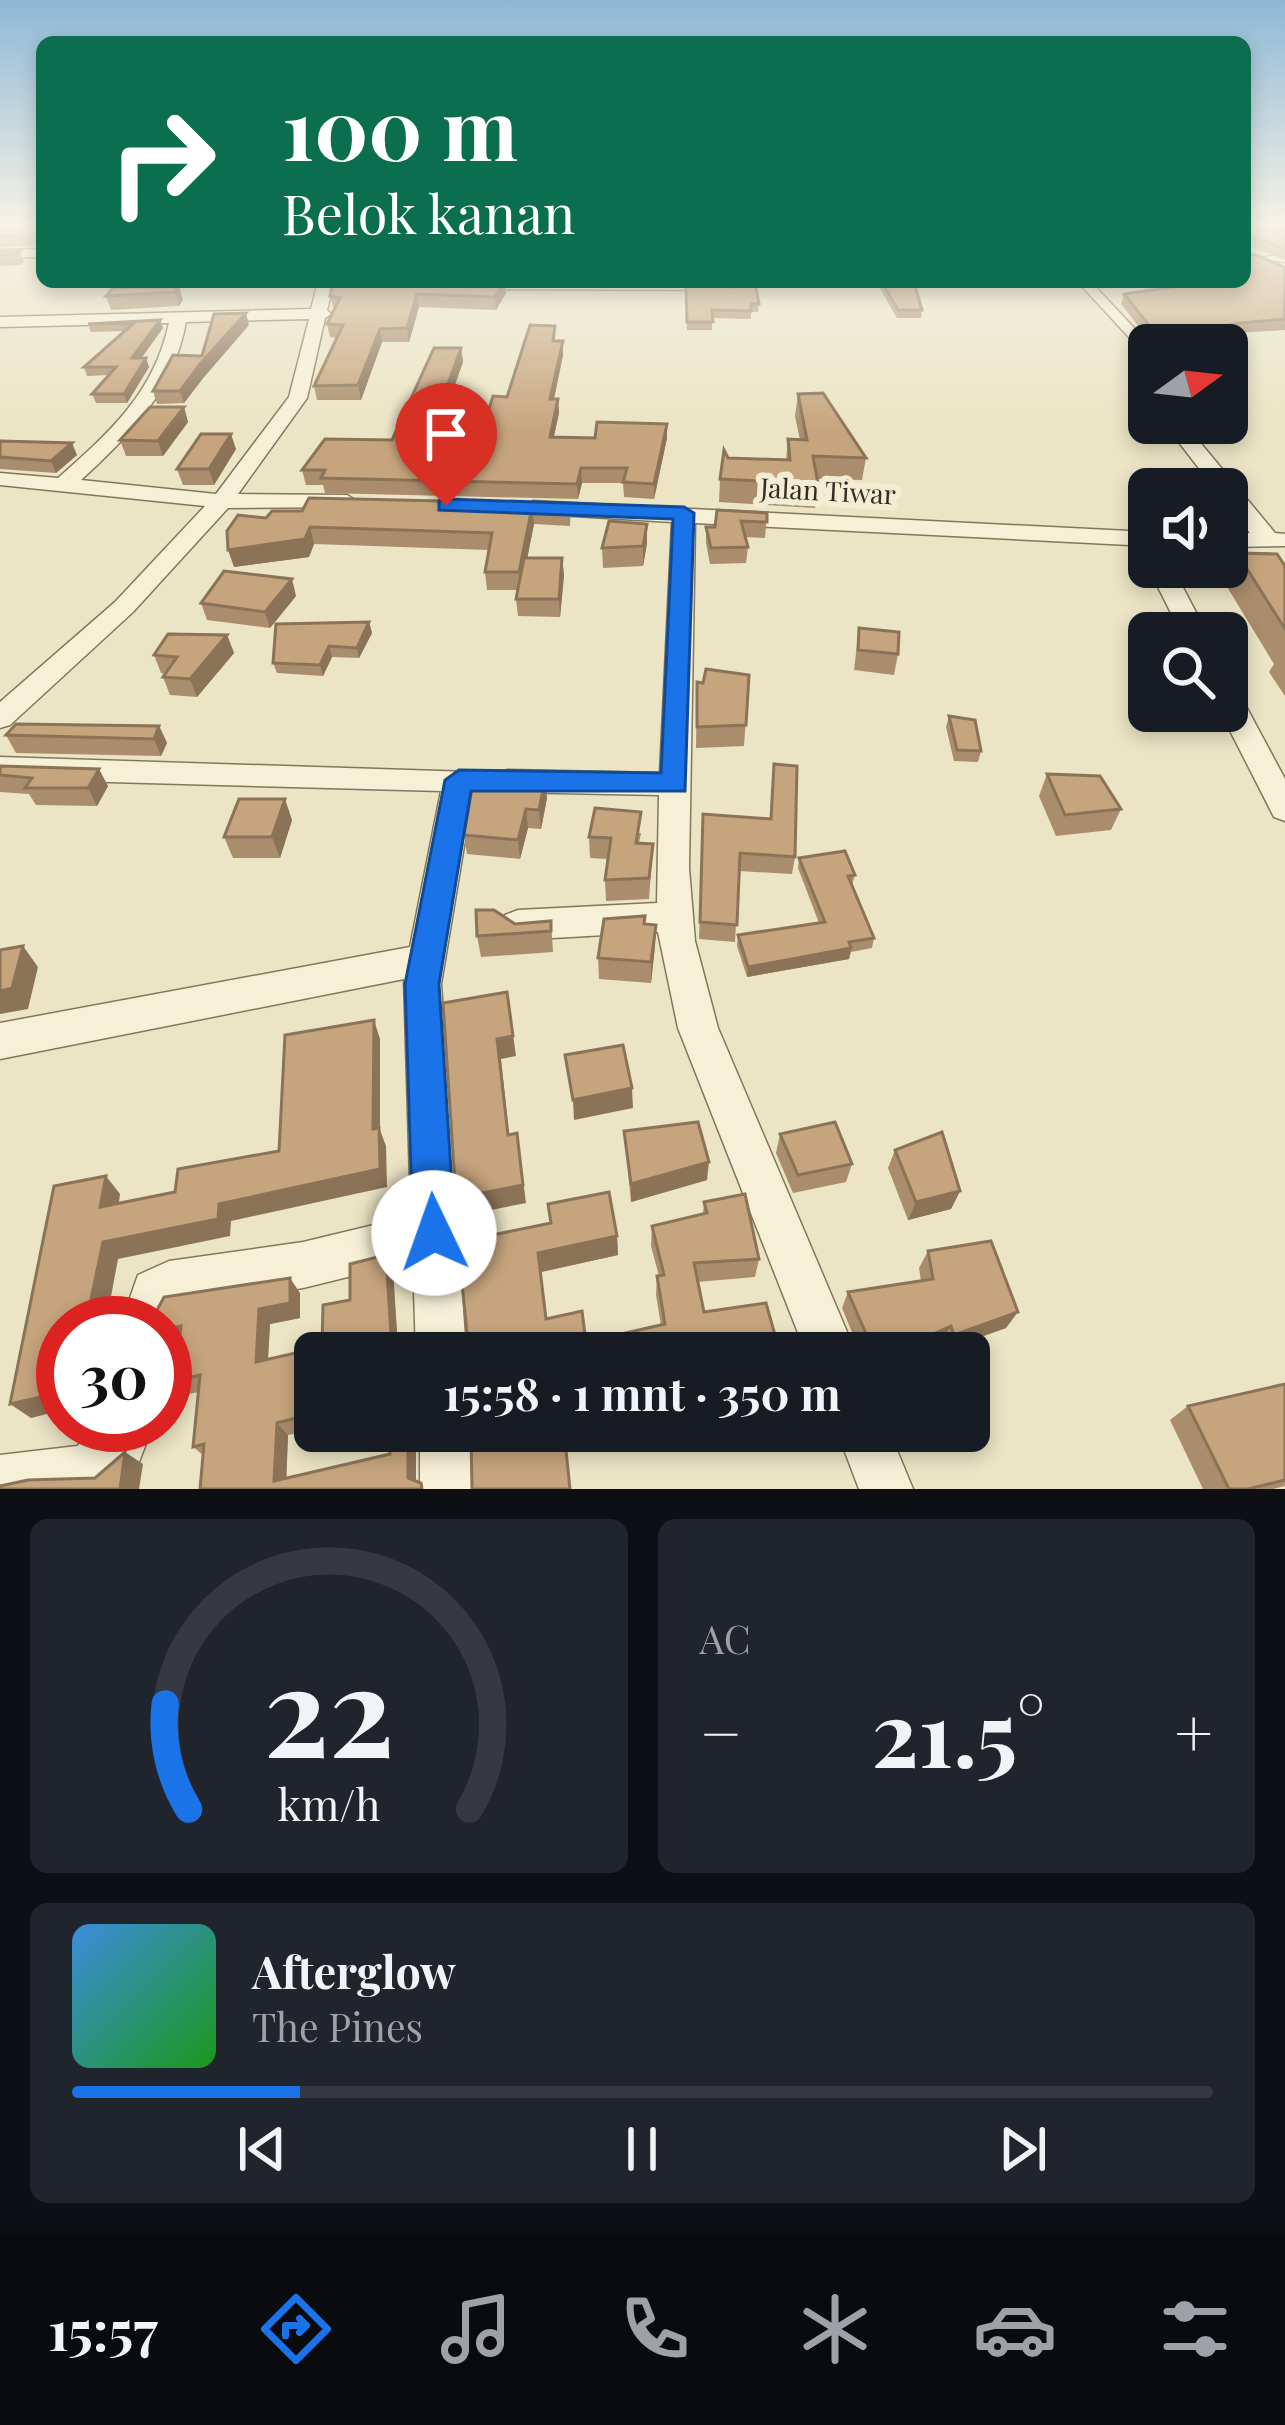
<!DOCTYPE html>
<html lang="id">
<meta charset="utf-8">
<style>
:root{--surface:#171b24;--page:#20242c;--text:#f1f3f6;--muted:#9ea1a6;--line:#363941;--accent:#1a73e8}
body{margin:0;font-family:"Playfair Display",serif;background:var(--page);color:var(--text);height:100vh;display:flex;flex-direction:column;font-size:45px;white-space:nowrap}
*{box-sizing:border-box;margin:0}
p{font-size:39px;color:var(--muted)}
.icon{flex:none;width:66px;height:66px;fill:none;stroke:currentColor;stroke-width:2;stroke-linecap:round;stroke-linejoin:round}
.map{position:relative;height:1489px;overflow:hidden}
.details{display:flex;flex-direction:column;gap:30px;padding:30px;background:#0d0f14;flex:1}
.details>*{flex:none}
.hud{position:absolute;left:36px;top:36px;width:1215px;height:252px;border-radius:18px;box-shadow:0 6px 18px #0003;background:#0b6e4f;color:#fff;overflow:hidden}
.needle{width:78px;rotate:75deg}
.tools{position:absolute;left:1128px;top:324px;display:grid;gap:24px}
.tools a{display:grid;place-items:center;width:120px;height:120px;border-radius:18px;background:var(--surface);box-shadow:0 6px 18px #0003;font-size:60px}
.speed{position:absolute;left:36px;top:1296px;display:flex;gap:24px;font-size:60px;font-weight:700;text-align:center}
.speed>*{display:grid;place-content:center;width:156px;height:156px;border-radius:50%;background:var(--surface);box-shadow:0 6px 18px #0003;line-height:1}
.speed .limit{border:18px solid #d22;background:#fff;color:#111}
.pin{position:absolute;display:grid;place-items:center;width:102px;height:102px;color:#fff;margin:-123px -51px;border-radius:50% 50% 50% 0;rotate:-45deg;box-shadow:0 0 12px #0007}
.pin .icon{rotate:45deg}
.me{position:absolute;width:132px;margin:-66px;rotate:357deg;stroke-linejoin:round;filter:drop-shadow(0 0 9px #0008)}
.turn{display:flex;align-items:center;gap:42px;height:252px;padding:0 48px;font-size:54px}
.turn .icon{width:156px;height:156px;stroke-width:2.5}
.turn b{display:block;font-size:84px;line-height:102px}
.big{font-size:90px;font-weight:700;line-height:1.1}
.details .widget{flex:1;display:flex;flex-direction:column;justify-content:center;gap:18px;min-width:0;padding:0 42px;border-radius:18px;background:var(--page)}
.details .dial{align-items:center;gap:0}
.dial svg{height:312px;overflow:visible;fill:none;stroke:var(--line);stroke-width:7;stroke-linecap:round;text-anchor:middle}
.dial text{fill:var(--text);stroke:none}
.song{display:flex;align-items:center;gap:36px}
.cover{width:144px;height:144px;border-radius:18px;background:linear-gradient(135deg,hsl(210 70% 55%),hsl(120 70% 35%))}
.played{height:12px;border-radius:6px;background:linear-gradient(90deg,var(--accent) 20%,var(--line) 20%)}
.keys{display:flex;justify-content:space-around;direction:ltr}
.heat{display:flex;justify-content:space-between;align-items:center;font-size:66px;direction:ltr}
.details .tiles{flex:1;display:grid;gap:30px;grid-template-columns:1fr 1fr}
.widget:last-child{grid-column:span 2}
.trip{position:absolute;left:294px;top:1332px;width:696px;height:120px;border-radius:18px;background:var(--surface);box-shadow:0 6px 18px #0003;font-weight:700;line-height:120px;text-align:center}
.tabs{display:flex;height:192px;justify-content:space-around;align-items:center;background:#090b0e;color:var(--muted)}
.tabs .icon{width:84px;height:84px}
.tabs .selected{color:var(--accent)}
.tabs b{font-size:54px;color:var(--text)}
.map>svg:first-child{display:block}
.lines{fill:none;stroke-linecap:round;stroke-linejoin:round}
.minor-casing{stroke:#84765c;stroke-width:3}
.minor{fill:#f6f0d7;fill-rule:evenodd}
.wall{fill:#aa8d6c}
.shaded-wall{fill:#8b7358}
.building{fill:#c6a47d;stroke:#8b7358;stroke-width:3}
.route{fill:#1a73e8;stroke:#114b97;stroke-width:3}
.labels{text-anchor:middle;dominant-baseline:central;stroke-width:12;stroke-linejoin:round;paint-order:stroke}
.far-street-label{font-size:27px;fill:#352c1f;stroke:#f3edd4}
</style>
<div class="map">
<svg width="1285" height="1489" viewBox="0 0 1285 1489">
<rect width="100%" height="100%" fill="#ebe4c5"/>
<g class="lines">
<!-- minor casing -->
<g class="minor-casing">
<g id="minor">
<path d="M42,249V257L0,258V250Z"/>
<path d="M1285,254V262L1253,259Z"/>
<path d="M318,282H334L327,310L331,314L325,318L307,398L238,494L347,495L358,502L355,507L228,508L133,612L10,725L0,728V702L115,602L205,506L0,485V473L58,478C110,432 154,393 169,323L0,327V317L311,309ZM309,319L289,397L216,494L81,480C131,434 173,392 186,322Z"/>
<path d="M458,282H746L748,285L740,290L464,289Z"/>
<path d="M1078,282H1091L1150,345L1149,359Z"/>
<path d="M1164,423H1184L1275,533L1285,534V546L1227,547V533H1250L1227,504V489H1215Z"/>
<path d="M533,501L1149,532V546L695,523L689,868L695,941L718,1028L856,1353H806L678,1028L658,932L518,940L505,935L500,925L505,915L518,910L657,903L659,795L507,792L491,781L507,770L660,773L672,522L525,513L522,508Z"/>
<path d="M1148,567H1172L1207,633H1181Z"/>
<path d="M1227,688L1241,697L1285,779V821L1274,817L1220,711H1227Z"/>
<path d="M0,757L470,772L475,780L441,984L466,1353H416L413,1261L303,1288L174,1308L165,1333V1323H121L138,1275L169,1261L303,1242L411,1216L404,979L0,1059V1023L410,947L441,791L0,779Z"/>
<path d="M101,1425H153L139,1462L114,1485L0,1489V1455L77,1446Z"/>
<path d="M420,1431H472L474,1489H420Z"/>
<path d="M837,1431H889L913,1489H859Z"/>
</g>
</g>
<!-- minor -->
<use href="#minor" class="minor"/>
</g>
<!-- wall -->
<g class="wall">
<path d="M0,223H42V245L0,247Z"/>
<path d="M1245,223H1285V260L1247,245Z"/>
<path d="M0,251H20L24,262L21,265L0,266Z"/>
<path d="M1285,267V330L1235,333L1219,337L1231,349L1227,358V345H1153L1121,304L1124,294L1188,285L1183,282H1245Z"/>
<path d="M333,282H505L506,293L496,310L419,307L409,342H382L361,400H317L314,386L337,338L330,337L327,324L334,310L330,296Z"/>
<path d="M880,282H914L922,310L921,318H897L879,287Z"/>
<path d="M686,286L759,304L758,312H751V319L712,318V330H687Z"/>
<path d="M179,287L183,300L179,306L111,310L106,296Z"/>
<path d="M160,320L163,328L141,358H146L149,367L127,403H96L92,394L109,375L87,376L84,367L124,331L91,332L88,324Z"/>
<path d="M249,325L204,377L184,403L157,404L153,391Z"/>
<path d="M556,341L563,355L554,399H558L559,413L554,437L667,438L654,499L624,497L623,483H582L578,499L325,493L323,485H306L302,470L392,440L461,348L463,362L436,438H480L507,397Z"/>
<path d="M798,394L866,458L862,480L817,479L815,508L719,502L720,479L728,458L786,460L788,439L800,440L795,416Z"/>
<path d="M184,407L188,422L163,456H126L120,440Z"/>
<path d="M0,441L77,455L56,473L0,469Z"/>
<path d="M236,449L214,485H183L177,469Z"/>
<path d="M571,504L570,526L534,524L527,558H562L564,575L560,617L518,616L516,599L518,590H487L485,572L489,550L314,544L309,557L234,567L266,518Z"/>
<path d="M767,513L765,538L745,537L748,547L746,563L710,564L706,543V527H715Z"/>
<path d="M647,543L643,566L603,568L602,548Z"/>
<path d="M1237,553L1285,566V696L1269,672L1274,664L1224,582Z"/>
<path d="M296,596L270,628L207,620L201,603Z"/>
<path d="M369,622L372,633L359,658L332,657L323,676L277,673L273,663Z"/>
<path d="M859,628L898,654L894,675L854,670Z"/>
<path d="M227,635L234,653L197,697L170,695L163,677L165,674L161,673L154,655Z"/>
<path d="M749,675L744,746L696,748L697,682L703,683Z"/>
<path d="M949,716L981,751L978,762L954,761L946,727Z"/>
<path d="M159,726L167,743L161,756L16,753L6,735Z"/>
<path d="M774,764L795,857L792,874L739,871L735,942L699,939L703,814L770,819Z"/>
<path d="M0,766L108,786L97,806L36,805L29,794L0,792Z"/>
<path d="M1047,774L1121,809L1111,830L1056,836L1039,796Z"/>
<path d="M545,779L547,798L541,829L528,828L520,859L467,854L464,835Z"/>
<path d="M292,820L280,858H233L224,837Z"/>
<path d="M641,833L639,843L653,844L649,899L606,901L605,880L608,859L590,858L589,837Z"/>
<path d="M799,858L855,875L852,885L874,938L872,948L851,952L849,959L747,977L737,946L738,935L819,923L798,868Z"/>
<path d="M551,921L553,952L481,957L477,936L515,924Z"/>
<path d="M645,924L655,946L651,983L599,979L598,958Z"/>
<path d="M624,1131L707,1180L631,1202Z"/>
<path d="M780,1134L852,1164L846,1182L793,1193L776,1153Z"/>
<path d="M895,1150L960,1191L951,1209L908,1220L888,1168Z"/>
<path d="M704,1202L759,1259L755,1277L697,1282L704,1312L780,1353H469L458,1242L617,1236L618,1255L541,1272L547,1318L586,1342L661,1325L656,1295L657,1276H659L651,1246L652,1226L703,1214Z"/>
<path d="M928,1251L1006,1328L944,1350L941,1341L916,1353H850L856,1342L842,1308L848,1292L921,1281L919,1268Z"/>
<path d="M386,1255L393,1270L398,1349L385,1352L307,1424V1431L288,1435L286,1479L390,1454L399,1431H410L416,1441V1481L200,1489L203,1455L193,1447L199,1392L189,1394L175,1381L300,1293V1318L270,1324L268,1359L322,1347L350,1300Z"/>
<path d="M1285,1384V1486L1273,1489H1203L1170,1420L1188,1406Z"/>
<path d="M679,1431H793L792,1435L683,1450Z"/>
</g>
<!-- shaded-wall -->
<g class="shaded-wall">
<path d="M504,282L506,293L496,310L495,297Z"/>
<path d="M179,287L183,300L179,306L175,292Z"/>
<path d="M417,294L419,307L409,342L407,328Z"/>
<path d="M246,313L249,325L204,377L184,403L180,391L200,364Z"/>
<path d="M160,320L163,328L135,367L132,358Z"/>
<path d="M1240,323L1235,333L1206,339L1211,328Z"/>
<path d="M380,329L382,342L361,400L358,385Z"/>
<path d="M563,341V355L551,413L550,399Z"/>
<path d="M461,348L463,362L431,452L429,437Z"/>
<path d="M146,358L149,367L127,403L124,394Z"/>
<path d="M558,399L559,413L550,452V437Z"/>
<path d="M184,407L188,422L163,456L158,441Z"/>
<path d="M667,424V438L654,499V484Z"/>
<path d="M231,434L236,449L214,485L209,469Z"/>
<path d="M72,443L77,455L56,473L51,461Z"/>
<path d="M581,468L582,483L578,499L577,484Z"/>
<path d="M532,507L534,524L521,590L519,572Z"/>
<path d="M647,524V543L643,566V546Z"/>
<path d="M310,527L314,544L309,557L234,567L228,550Z"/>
<path d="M562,558L564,575L560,617L559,599Z"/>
<path d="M292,579L296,596L270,628L265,612Z"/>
<path d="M369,622L372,633L359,658L357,648Z"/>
<path d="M227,635L234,653L197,697L190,679Z"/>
<path d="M329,646L332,657L323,676L320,665Z"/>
<path d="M159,726L167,743L161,756L154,739Z"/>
<path d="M99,769L108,786L97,806L88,788Z"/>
<path d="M545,779L547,798L541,829L539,810Z"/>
<path d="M285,799L292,820L280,858L272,837Z"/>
<path d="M526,809L528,828L520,859L518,840Z"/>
<path d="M656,925L655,946L651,983V962Z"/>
<path d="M23,946L38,967L28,1009L0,1014V991Z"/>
<path d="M851,948L849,959L747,977L748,967Z"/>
<path d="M507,992L516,1056L501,1059L511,1154L497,1039Z"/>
<path d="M374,1020L380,1039V1130L386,1146L387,1187L231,1221L230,1236L118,1259L106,1323H86L103,1242L219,1204L373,1129Z"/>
<path d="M632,1088L633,1108L574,1120L573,1100Z"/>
<path d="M517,1133L526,1203L461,1216L456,1198Z"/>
<path d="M709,1162L707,1180L631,1202V1184Z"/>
<path d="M106,1176L120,1194L116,1225L100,1207Z"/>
<path d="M960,1191L951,1209L908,1220L916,1202Z"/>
<path d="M617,1236L618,1255L541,1272L549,1336L538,1253Z"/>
<path d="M386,1255L393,1270L398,1349L385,1353H378Z"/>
<path d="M290,1278L300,1293V1318L270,1324L267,1376L256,1362L259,1309Z"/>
<path d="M1018,1312L1006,1328L944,1350L954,1335Z"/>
<path d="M181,1326L194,1340L165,1347V1330Z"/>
<path d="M951,1326L941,1341L916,1353H891Z"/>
<path d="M63,1392V1410L31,1418L10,1404Z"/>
<path d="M315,1407V1422L307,1424V1431L296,1418V1412Z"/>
<path d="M277,1423L288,1435L286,1489L274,1481Z"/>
<path d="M408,1431L416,1441V1489L408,1478Z"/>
<path d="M125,1452L143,1464L139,1489H120Z"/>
</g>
<!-- building -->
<g class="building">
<path d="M0,223H42V232L39,234L0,236Z"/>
<path d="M1245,223H1285V249L1250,235L1245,239Z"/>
<path d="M0,251H20L17,254L0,255Z"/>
<path d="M1245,251L1285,267V319L1240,323L1211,328L1231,349H1227V345H1165L1124,294L1208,282H1245Z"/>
<path d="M333,282H504L495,297L417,294L407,328L380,329L358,385L314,386L343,325L327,324L340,298L330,296Z"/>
<path d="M750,282H755L759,304H751V311L712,310L713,322H687L686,286L740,287Z"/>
<path d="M882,282H914L922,310H898Z"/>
<path d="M179,287L175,292L106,296L113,288Z"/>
<path d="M246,313L200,364L180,391H153L173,355L202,356L214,314Z"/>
<path d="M160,320L132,358H146L124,394H92L116,367H84L134,323L88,324Z"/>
<path d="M530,325L555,326L553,341H563L550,399H558L550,437L595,438L597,422L667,424L654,484L623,482L627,468H581L577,484L321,478L325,470H302L325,439L392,440L434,348H461L429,437L480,438L493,396L507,397Z"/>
<path d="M823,393L866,458L813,456L818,484L720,479L724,450L728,458L790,460L788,439L807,440L798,394Z"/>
<path d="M150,407H184L158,441L120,440Z"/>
<path d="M201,434H231L209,469H177Z"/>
<path d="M0,441L72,443L51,461L0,457Z"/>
<path d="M309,498L571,504L570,509L532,507L519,572H485L492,533L310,527L305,539L228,550L227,531L238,515L266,518L272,511H302Z"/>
<path d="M717,510L767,513V522L741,521L748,547L711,548L706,527H715Z"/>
<path d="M609,521L647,524L643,546L602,548Z"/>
<path d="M1237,553L1277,554L1285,566V629Z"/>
<path d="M524,558H562L559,599H516Z"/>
<path d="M224,571L292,579L265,612L201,603Z"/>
<path d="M369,622L357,648L329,646L320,665L273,663L276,624Z"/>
<path d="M859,628L899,632L898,654L858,650Z"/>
<path d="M168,634L227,635L190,679L163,677L177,657L154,655Z"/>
<path d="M706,669L749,675L746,725L697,727V682L703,683Z"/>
<path d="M949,716L975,720L981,751L957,750Z"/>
<path d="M16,724L159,726L154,739L6,735Z"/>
<path d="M774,764L797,766L795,857L740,853L737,925L700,922L703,814L771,819Z"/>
<path d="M0,766L99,769L88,788H25L32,778L0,775Z"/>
<path d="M1047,774L1100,776L1121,809L1065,815Z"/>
<path d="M474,777L545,779L539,810L526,809L518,840L464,835Z"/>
<path d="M239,799H285L272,837H224Z"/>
<path d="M595,808L641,812L636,843L653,844L649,878L605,880L611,838L589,837Z"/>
<path d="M845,851L855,875L848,876L874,938L849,942L851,948L748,967L738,935L825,922L799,858Z"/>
<path d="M476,910H494L515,924L551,921V931L477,936Z"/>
<path d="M645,916L644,924L656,925L651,962L598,958L604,919Z"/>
<path d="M23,946L12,988L0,991V950Z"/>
<path d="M507,992L513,1036L497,1039L508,1135L517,1133L523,1185L456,1198L443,1003Z"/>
<path d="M374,1020L373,1129L379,1128L380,1169L219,1204L218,1219L103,1242L86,1323H63V1392L10,1404L54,1186L106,1176L100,1207L175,1192L178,1169L279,1151L285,1035Z"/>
<path d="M623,1045L632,1088L573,1100L565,1055Z"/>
<path d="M698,1122L709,1162L631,1184L624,1131Z"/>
<path d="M835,1122L852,1164L798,1175L780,1134Z"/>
<path d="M942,1132L960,1191L916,1202L895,1150Z"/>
<path d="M609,1192L617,1236L538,1253L546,1319L582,1311L586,1342L665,1324L657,1276L664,1275L652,1226L707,1213L704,1202L745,1194L759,1259L694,1263L704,1312L766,1303L780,1353H469L458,1242L551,1223L548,1204Z"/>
<path d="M991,1241L1018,1312L954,1335L951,1326L891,1353H860L855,1342L867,1336L848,1292L933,1279L928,1251Z"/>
<path d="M386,1255L391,1335L378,1338V1353H315V1407L296,1412V1418L277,1423L274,1481L390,1454L389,1433L408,1431V1478L421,1483L422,1489H200L204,1444L193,1447L200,1375L175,1381L181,1326L165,1330V1323H150L164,1297L290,1278V1303L259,1309L256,1362L322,1347L323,1305L350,1300V1264Z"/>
<path d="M1285,1384V1480L1248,1489H1229L1188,1406Z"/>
<path d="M476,1431H564L570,1489H472L471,1437L477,1435Z"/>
<path d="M683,1431H717L684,1436Z"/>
<path d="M125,1452L120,1489H0V1486L28,1480L95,1478Z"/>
</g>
<!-- sky -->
<linearGradient id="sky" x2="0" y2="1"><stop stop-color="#8db8d6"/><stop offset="0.52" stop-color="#f6f3e5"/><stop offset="1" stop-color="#f6f3e5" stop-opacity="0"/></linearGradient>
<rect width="1285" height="432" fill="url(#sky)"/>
<!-- route -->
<path class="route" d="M446,499L684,507L694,513L685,791H471L439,984L455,1233L449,1248L434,1254L419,1248L413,1233L405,984L445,780L459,770L661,773L673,519L439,510V501Z"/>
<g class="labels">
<!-- far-street labels -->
<g class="far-street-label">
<text transform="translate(828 490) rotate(3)">Jalan Tiwar</text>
</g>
</g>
</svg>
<div class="tools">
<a><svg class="needle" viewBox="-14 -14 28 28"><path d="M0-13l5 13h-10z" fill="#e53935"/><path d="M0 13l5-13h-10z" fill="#9ea1a6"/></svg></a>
<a><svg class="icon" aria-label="sound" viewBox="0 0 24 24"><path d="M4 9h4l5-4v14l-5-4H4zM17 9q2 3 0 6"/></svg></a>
<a><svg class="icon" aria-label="search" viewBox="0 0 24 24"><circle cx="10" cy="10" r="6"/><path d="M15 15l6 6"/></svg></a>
</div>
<div class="speed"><div class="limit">30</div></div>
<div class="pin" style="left:446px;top:506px;background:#d93025"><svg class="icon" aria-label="arrive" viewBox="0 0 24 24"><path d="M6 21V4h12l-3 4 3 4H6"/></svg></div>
<svg class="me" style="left:434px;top:1233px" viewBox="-20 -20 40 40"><circle r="19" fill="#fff"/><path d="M0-13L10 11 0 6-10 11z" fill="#1a73e8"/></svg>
<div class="trip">15:58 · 1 mnt · 350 m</div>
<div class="hud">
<div class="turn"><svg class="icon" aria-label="right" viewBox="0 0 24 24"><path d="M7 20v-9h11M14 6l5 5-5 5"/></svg><div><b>100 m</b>Belok kanan</div></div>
</div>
</div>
<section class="details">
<div class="tiles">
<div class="widget dial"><svg viewBox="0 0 100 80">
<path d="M14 69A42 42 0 1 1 86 69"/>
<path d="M14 69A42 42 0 0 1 8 42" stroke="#1a73e8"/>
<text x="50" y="56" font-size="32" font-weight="700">22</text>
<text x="50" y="72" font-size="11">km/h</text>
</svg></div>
<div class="widget"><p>AC</p>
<div class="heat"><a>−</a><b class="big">21.5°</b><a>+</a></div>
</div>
<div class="widget">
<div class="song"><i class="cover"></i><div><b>Afterglow</b><p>The Pines</p></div></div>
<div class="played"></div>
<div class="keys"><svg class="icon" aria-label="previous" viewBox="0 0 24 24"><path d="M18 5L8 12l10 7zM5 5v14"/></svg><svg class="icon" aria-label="pause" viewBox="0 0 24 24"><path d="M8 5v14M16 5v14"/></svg><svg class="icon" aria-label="next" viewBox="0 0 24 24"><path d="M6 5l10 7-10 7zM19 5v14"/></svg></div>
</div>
</div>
</section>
<nav class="tabs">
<b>15:57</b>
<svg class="icon selected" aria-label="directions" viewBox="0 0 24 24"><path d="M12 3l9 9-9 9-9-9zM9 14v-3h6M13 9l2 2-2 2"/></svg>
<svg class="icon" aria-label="music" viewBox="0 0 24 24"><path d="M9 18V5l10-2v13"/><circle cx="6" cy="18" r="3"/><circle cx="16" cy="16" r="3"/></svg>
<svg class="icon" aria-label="phone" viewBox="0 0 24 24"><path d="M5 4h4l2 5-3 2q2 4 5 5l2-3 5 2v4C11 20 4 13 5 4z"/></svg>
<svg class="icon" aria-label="climate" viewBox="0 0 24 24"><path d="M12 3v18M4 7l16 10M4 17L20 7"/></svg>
<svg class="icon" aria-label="car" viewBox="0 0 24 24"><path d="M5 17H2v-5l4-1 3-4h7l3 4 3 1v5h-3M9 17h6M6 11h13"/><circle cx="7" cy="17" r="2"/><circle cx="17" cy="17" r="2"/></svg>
<svg class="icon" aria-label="filters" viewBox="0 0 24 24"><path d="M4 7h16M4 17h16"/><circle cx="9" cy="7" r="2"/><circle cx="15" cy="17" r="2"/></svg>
</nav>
